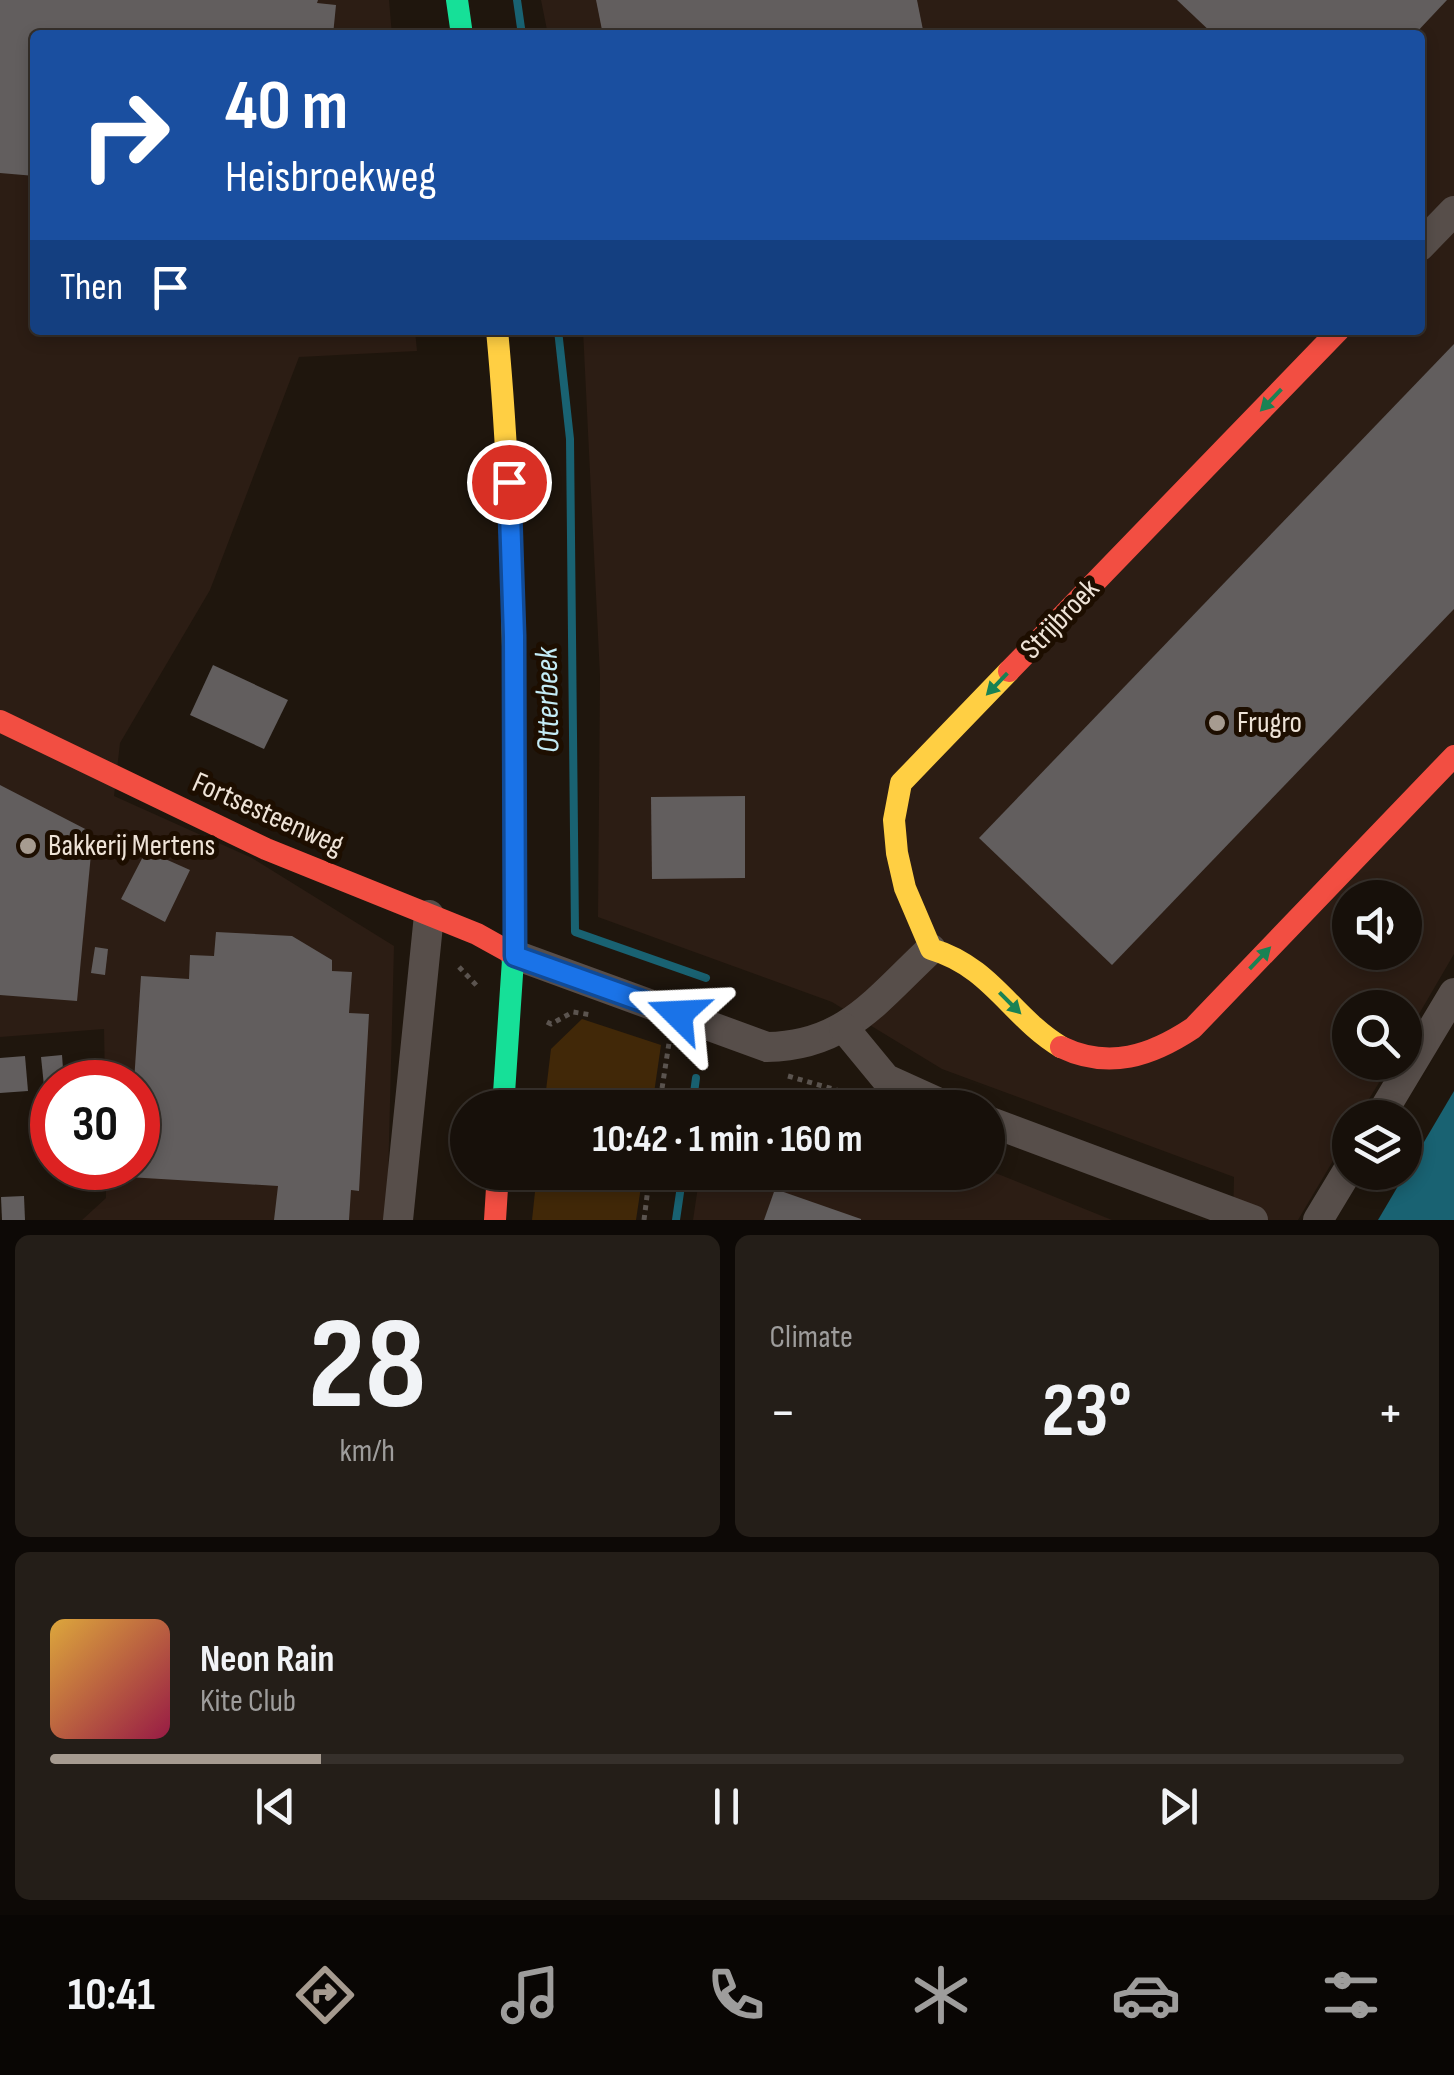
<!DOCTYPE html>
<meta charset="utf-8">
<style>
:root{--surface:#17100a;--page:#241e18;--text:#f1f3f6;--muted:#9e9d9c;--line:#36302b;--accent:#a69b90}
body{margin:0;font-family:"Sofia Sans Condensed",sans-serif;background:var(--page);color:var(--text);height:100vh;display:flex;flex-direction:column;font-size:38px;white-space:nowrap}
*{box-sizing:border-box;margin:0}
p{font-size:32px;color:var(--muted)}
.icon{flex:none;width:55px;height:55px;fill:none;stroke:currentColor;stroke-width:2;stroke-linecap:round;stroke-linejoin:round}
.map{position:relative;height:1220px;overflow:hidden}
.details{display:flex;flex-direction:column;gap:15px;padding:15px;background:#0d0906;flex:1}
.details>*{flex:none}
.banner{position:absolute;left:30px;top:30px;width:1395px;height:305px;border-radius:10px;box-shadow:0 5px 15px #0003,0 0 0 2px var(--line);background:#1a4fa0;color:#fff;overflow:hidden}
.controls{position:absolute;left:1332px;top:880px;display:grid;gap:20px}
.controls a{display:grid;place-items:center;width:90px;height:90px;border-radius:50%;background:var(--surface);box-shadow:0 5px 15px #0003,0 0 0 2px var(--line);font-size:50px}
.speed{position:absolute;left:30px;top:1060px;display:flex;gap:20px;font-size:50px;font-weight:700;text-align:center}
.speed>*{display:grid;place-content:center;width:130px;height:130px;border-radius:50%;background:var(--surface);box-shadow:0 5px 15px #0003,0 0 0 2px var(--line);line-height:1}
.speed .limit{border:15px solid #d22;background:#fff;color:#111}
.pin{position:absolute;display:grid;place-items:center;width:85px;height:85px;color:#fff;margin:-42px;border:5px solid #fff;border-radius:50%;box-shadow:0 2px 10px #0007}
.me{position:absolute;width:110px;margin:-55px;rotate:291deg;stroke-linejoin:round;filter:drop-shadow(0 0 8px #0008)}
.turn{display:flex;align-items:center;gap:35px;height:210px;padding:0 30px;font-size:45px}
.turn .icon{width:130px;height:130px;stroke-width:2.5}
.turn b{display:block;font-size:70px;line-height:85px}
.then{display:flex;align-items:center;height:95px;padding:0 30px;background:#0003;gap:20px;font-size:38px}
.big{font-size:75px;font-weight:700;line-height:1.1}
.details .tile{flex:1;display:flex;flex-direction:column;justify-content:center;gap:15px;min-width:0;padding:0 35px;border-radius:15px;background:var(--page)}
.details .dial{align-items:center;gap:0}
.dial b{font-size:130px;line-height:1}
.song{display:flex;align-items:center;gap:30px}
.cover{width:120px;height:120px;border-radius:15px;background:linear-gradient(135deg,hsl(40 70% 55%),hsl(340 70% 35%))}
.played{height:10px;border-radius:5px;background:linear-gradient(90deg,var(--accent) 20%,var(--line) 20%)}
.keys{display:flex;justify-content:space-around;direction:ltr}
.heat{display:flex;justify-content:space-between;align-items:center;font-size:55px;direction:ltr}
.details .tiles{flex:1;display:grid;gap:15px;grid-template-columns:1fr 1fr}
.tile:last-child{grid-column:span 2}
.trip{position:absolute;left:450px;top:1090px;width:555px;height:100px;border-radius:50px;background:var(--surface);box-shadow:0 5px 15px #0003,0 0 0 2px var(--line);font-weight:700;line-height:100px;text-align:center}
.menu{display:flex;height:160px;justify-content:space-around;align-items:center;background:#090604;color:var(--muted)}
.menu .icon{width:70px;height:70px}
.menu .selected{color:var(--accent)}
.menu b{font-size:45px;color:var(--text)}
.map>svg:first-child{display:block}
.industrial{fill:#2c1d14;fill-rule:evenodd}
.green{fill:#412808}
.water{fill:#196272}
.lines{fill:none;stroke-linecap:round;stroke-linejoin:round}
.stream{stroke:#196272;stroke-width:8}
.building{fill:#625e5e}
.path{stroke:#5b544f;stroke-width:5;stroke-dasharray:5 5;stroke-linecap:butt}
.street{stroke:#574e4a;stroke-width:30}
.fast{stroke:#16e098;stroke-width:22}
.slow{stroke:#ffcf43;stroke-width:22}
.jam{stroke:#f24e42;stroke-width:22}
.oneway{fill:#198254}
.route-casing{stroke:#114b97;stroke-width:25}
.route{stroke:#1a73e8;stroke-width:18}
.poi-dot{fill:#a69b90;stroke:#1d0e00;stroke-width:4}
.labels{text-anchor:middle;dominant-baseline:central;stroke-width:10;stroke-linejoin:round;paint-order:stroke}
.street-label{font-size:30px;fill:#eee3d7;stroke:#1d0e00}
.poi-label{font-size:30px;fill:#eee3d7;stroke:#1d0e00;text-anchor:start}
.water-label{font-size:32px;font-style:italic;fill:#c4ecf6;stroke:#1d0e00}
</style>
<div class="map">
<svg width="1454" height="1220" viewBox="0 0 1454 1220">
<rect width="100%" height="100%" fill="#1f160d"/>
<!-- industrial -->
<g class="industrial">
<path d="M0,0H389L392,35H35V330H415L417,351L299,357L210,590L120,743L114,796L252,858L394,946L387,1220H82L106,1198V1168H138V1082H105L104,1029L0,1037Z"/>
<path d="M541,0H1454V954L1405,1038V1008H1350V1062L1391,1063L1358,1117L1350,1118V1132L1298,1220H1233L1234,1177L942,1069L832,1002L598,917L600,676L583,330H1420V35H548ZM1350,898H1405V952H1350Z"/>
<path d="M988,1170L1112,1220H693L700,1173Z"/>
</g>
<!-- green -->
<g class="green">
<path d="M582,1019L661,1045L652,1107H544L551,1049Z"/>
<path d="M537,1173H643L636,1220H532Z"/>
</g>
<!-- water -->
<path class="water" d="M1454,1091V1220H1378Z"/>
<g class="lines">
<!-- stream -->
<g class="stream">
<path d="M517,0L522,35"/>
<path d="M558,330L570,439L575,932L706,978"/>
<path d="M692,1108L696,1078"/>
<path d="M676,1220L683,1172"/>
</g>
</g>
<!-- building -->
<g class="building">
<path d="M0,0H318L317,3L336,5L333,35H35V176L0,173Z"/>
<path d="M596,0H917L924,35H603Z"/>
<path d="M1177,0H1447L1414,35H1214Z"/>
<path d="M1454,344V609L1112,965L979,838Z"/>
<path d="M213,665L288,700L264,749L190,715Z"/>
<path d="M0,785L93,833L77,1001L0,995Z"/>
<path d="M745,796V878L652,879L651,797Z"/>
<path d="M149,845L166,853L163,858L190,870L165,922L121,899Z"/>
<path d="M216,932L292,936L332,960V971L352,972L349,1013L369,1014L359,1191L351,1190L349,1220H274L278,1186L128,1177L129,1168H138V1082H134L141,976L189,979L190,955L214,956Z"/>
<path d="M95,947L108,949L105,975L91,973Z"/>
<path d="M62,1055L64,1082L44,1086L41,1057Z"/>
<path d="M25,1056L28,1091L0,1093V1058Z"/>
<path d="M775,1189L861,1219V1220H764Z"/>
<path d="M24,1196L25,1220H2L1,1197Z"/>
</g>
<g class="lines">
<!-- path -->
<g class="path">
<path d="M459,967L479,988"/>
<path d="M547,1022L551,1024L573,1012L592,1015"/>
<path d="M788,1076L864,1098"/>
<path d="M659,1108L669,1043"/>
<path d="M644,1220L650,1172"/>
</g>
<!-- street -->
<g class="street">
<path d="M1420,246L1454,211"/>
<path d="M515,955L767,1047C846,1046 877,999 931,949"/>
<path d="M844,1028L886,1079L950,1108"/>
<path d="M1379,1118L1454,993"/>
<path d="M988,1121L1253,1220"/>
<path d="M398,1220L429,915"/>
<path d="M1318,1220L1350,1167"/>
</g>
<!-- fast -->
<g class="fast">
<path d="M457,0L462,35"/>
<path d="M503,1108L515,930"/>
</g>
<!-- slow -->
<g class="slow">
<path d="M497,330C516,530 514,730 515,930"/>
<path d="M1009,671L901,783L894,820L897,853L905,888L931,949C992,967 1011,1017 1061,1047"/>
</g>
<!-- jam -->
<g class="jam">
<path d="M1009,671L1339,330"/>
<path d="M0,721L266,849L477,934L515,955"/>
<path d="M1061,1047C1109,1070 1151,1056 1193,1028L1454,756"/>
<path d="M495,1220L498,1172"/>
</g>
</g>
<!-- one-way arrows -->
<defs><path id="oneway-solid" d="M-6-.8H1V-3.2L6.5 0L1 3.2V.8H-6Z" transform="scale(2.5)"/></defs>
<g class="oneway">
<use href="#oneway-solid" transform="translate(1271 400) rotate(134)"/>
<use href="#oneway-solid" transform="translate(997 684) rotate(134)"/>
<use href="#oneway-solid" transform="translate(1260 958) rotate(-46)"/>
<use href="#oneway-solid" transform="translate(1010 1003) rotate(45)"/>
</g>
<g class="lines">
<!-- route casing -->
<g class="route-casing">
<path id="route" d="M509,482L514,636L515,956L678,1014"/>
</g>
<!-- route -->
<use href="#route" class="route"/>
</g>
<!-- markers -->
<g class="poi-dot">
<circle cx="1217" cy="723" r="10"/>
<circle cx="28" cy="846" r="10"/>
</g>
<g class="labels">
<!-- street labels -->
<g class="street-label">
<text transform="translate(1060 619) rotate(-46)">Strijbroek</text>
<text transform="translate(268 814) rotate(24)">Fortsesteenweg</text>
</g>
<!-- poi labels -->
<g class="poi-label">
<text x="1237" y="723">Frugro</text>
<text x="48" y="846">Bakkerij Mertens</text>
</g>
<!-- water labels -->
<g class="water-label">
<text transform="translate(548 700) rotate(-91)">Otterbeek</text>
</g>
</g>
</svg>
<div class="controls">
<a><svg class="icon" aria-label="sound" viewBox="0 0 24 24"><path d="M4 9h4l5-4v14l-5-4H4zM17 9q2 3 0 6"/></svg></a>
<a><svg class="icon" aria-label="search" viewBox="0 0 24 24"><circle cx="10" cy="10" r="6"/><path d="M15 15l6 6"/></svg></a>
<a><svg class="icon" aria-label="layers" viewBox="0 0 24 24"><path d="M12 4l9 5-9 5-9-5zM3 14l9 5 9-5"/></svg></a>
</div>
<div class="speed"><div class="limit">30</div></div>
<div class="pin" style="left:509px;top:482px;background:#d93025"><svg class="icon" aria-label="arrive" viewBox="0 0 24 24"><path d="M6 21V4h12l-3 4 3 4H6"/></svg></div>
<svg class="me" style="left:678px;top:1014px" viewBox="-20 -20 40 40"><path d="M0-17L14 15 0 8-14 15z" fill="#1a73e8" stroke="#fff" stroke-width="4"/></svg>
<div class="trip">10:42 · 1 min · 160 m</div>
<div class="banner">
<div class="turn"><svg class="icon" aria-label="right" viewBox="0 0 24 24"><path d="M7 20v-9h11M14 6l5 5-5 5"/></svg><div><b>40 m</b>Heisbroekweg</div></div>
<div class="then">Then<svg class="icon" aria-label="arrive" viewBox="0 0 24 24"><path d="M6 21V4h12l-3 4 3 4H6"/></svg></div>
</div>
</div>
<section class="details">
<div class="tiles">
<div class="tile dial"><b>28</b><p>km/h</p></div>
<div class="tile"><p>Climate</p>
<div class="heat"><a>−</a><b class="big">23°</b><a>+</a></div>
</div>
<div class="tile">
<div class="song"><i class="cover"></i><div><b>Neon Rain</b><p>Kite Club</p></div></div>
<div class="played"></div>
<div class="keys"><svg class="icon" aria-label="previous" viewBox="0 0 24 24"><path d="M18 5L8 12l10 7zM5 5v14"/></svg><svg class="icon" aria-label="pause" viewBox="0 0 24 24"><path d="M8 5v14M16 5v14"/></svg><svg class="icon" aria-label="next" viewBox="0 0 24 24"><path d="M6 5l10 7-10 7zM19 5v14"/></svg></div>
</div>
</div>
</section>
<nav class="menu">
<b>10:41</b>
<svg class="icon selected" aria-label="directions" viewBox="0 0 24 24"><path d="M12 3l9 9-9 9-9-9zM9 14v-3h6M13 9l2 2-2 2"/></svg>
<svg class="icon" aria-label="music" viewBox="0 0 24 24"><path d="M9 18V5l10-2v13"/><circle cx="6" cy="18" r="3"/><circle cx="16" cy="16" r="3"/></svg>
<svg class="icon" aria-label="phone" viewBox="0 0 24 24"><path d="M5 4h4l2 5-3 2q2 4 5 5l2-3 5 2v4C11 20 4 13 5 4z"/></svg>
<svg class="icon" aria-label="climate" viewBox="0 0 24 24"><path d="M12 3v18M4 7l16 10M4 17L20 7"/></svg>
<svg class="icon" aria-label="car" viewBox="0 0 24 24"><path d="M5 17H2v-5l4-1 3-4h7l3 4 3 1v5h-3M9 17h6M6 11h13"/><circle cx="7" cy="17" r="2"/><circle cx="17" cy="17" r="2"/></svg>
<svg class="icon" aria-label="filters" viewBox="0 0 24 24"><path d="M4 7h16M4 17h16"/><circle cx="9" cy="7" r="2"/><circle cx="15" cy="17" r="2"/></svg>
</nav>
